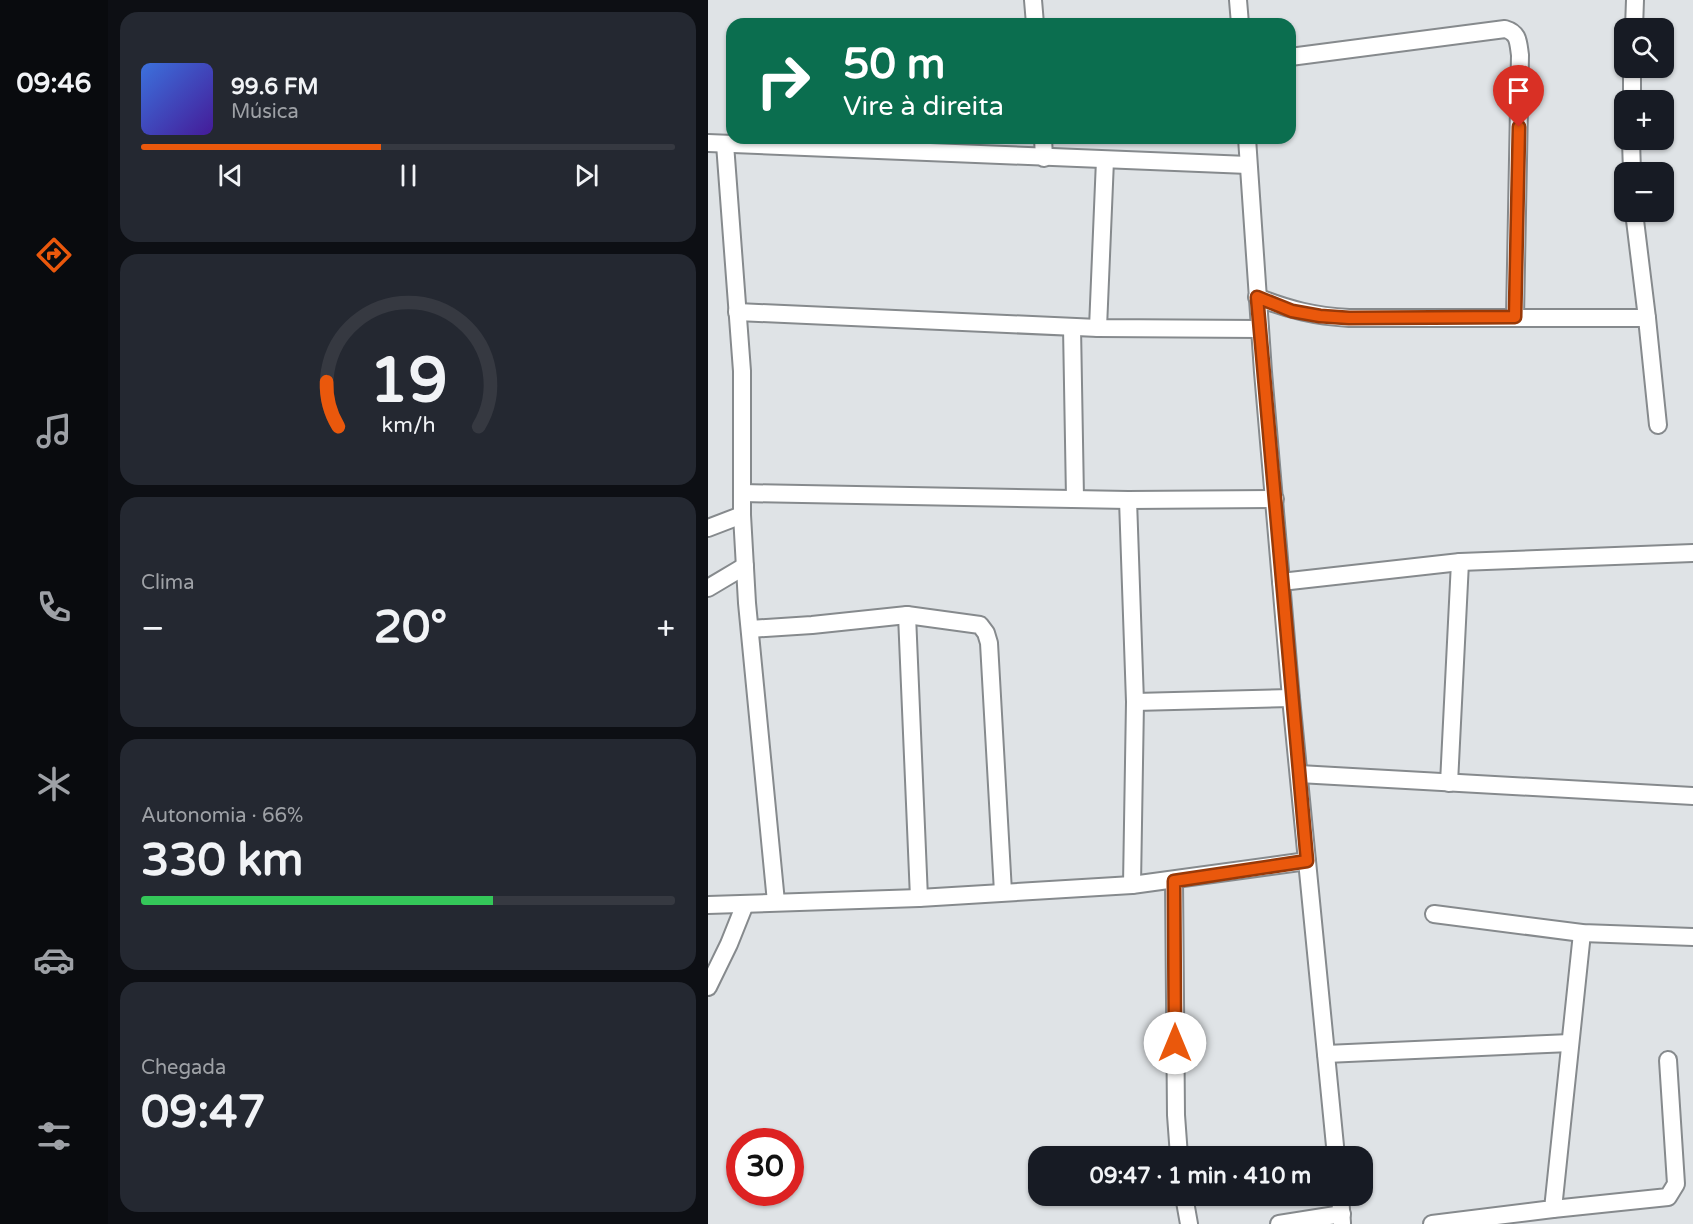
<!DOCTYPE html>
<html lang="pt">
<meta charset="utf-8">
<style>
:root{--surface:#171b24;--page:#242831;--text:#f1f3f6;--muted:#9ea1a6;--line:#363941;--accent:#ea580c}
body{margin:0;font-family:"Varela Round",sans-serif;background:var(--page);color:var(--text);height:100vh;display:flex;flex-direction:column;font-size:22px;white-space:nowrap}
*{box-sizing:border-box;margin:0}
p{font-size:20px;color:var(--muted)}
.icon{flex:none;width:33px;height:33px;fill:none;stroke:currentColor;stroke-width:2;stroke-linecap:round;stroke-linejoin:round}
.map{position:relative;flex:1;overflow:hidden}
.drawer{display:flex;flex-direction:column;gap:12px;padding:12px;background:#0d0f14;width:600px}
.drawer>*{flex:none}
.banner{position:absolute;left:18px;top:18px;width:570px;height:126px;border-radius:18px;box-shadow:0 2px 4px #0004;background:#0b6e4f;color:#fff;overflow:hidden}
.buttons{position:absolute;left:906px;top:18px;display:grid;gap:12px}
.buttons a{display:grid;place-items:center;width:60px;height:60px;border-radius:12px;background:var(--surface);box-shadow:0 2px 4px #0004;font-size:30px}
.speed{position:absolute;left:18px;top:1128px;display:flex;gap:12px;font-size:30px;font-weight:700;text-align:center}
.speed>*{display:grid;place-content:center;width:78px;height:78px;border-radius:50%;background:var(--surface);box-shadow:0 2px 4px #0004;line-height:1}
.speed .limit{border:9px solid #d22;background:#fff;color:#111}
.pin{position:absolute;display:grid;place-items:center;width:51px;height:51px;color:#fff;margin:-62px -26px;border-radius:50% 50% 50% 0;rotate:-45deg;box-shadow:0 0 6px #0007}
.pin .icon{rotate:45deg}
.me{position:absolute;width:66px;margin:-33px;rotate:0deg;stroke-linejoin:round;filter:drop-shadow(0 0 4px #0008)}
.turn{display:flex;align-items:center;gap:21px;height:126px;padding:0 18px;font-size:27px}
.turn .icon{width:78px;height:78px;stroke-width:2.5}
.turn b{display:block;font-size:42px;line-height:51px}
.big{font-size:45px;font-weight:700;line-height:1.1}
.drawer .card{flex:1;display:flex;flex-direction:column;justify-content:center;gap:9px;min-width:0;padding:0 21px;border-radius:18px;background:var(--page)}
.drawer .dial{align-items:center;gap:0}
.dial svg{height:156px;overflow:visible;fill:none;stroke:var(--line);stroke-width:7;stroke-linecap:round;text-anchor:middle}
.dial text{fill:var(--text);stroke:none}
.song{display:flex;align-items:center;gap:18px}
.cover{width:72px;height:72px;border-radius:9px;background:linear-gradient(135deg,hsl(220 70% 55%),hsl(260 70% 35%))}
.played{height:6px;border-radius:3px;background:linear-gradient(90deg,var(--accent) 45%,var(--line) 45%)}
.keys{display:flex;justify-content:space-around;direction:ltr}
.heat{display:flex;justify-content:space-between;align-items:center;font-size:33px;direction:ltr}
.charge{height:9px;border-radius:4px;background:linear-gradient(90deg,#34c759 66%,var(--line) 0)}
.trip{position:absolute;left:320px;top:1146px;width:345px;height:60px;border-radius:18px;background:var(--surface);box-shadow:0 2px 4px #0004;font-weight:700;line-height:60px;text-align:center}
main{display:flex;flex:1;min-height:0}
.tab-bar{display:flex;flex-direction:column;width:108px;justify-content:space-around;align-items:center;background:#090b0e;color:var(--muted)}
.tab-bar .icon{width:42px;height:42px}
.tab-bar .current{color:var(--accent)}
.tab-bar b{font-size:27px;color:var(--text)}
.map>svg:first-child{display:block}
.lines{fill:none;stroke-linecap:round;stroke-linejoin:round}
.minor-casing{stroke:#868a8d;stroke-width:20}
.minor{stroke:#fff;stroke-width:16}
.route-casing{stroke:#983908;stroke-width:15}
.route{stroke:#ea580c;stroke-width:10}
</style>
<main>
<nav class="tab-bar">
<b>09:46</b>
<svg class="icon current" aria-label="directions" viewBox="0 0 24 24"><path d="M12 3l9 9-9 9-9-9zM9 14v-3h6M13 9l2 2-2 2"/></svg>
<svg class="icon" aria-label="music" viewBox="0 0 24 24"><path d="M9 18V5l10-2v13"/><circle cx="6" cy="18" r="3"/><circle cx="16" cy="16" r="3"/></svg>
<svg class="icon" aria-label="phone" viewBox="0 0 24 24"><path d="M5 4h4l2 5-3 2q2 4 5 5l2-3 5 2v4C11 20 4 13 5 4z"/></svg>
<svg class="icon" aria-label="climate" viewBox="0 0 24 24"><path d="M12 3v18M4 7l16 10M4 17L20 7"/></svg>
<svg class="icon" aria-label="car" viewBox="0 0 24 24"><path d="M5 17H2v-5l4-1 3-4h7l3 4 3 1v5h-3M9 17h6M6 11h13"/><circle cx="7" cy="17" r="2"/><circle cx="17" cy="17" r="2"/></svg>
<svg class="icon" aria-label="filters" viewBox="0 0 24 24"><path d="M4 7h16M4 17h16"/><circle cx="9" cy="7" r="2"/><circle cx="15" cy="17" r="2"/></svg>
</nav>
<section class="drawer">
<div class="card">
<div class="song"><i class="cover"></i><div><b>99.6 FM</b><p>Música</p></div></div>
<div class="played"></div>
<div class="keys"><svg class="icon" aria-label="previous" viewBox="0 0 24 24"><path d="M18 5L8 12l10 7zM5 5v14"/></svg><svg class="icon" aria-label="pause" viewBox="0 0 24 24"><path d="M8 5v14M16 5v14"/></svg><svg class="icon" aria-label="next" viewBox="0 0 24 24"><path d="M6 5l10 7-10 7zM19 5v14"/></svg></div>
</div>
<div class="card dial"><svg viewBox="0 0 100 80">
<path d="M14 69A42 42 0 1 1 86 69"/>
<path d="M14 69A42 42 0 0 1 8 46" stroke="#ea580c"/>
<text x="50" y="56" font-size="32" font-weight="700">19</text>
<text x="50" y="72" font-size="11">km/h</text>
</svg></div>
<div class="card"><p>Clima</p>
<div class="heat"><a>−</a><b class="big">20°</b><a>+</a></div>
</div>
<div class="card"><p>Autonomia · 66%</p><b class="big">330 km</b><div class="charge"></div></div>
<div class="card"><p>Chegada</p><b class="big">09:47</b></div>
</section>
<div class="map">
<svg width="985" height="1224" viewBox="0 0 985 1224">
<rect width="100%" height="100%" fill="#dfe3e6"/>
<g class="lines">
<!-- minor casing -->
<g class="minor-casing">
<g id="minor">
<path d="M325,0L327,24"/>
<path d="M530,0L532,24"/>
<path d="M926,28L927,0"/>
<path d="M582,57L797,29C811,33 810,42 812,55L807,317"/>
<path d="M924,100V68"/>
<path d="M335,138L336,158"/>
<path d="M539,138L555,372L583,698L628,1156"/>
<path d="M923,140L924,172"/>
<path d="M0,143L540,165"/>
<path d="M17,144L34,371V515L39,603L68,902"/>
<path d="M926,212L939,318L950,425"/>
<path d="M549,297C581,310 607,316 641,318H939"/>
<path d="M29,312L390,328L552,329"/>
<path d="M364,327L367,498"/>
<path d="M390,328L397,160"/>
<path d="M34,493L420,500L567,499"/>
<path d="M420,500L427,702L424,885"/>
<path d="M0,528L34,515"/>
<path d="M573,582L752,562L985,553"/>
<path d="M0,588L37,566"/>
<path d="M199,615L211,898"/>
<path d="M42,629L104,625L199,615L272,625L278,633L281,643L295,892"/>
<path d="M427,702L583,698"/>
<path d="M591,774L985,796"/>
<path d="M741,783L752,562"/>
<path d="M466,881L468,1115L471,1156"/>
<path d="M0,905L211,898L424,885L599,861"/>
<path d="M726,914L874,933L985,937"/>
<path d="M0,987L21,944L37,904"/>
<path d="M618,1054L862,1043"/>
<path d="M476,1196L481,1224"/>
<path d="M632,1196L634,1223"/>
<path d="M845,1209L960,1197L968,1184L960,1060"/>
<path d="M571,1224L634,1214"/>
<path d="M724,1224L845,1209L874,933"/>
</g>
</g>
<!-- minor -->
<use href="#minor" class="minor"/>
</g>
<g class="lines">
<!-- route casing -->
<g class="route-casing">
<path id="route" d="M467,1043L466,881L599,861L549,297L584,311L612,316L641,318L807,317L811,127"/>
</g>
<!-- route -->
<use href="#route" class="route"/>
</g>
</svg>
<div class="buttons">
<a><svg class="icon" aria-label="search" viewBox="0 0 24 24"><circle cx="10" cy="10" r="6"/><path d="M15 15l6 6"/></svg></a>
<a>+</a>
<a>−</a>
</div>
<div class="speed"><div class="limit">30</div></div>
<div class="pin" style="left:811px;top:127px;background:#d93025"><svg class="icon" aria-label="arrive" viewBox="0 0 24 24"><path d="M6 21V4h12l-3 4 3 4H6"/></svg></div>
<svg class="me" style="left:467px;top:1043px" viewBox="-20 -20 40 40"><circle r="19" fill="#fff"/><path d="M0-13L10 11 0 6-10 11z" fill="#ea580c"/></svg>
<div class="trip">09:47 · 1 min · 410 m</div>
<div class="banner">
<div class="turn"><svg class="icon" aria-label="right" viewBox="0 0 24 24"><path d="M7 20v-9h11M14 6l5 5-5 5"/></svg><div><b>50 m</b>Vire à direita</div></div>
</div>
</div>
</main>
